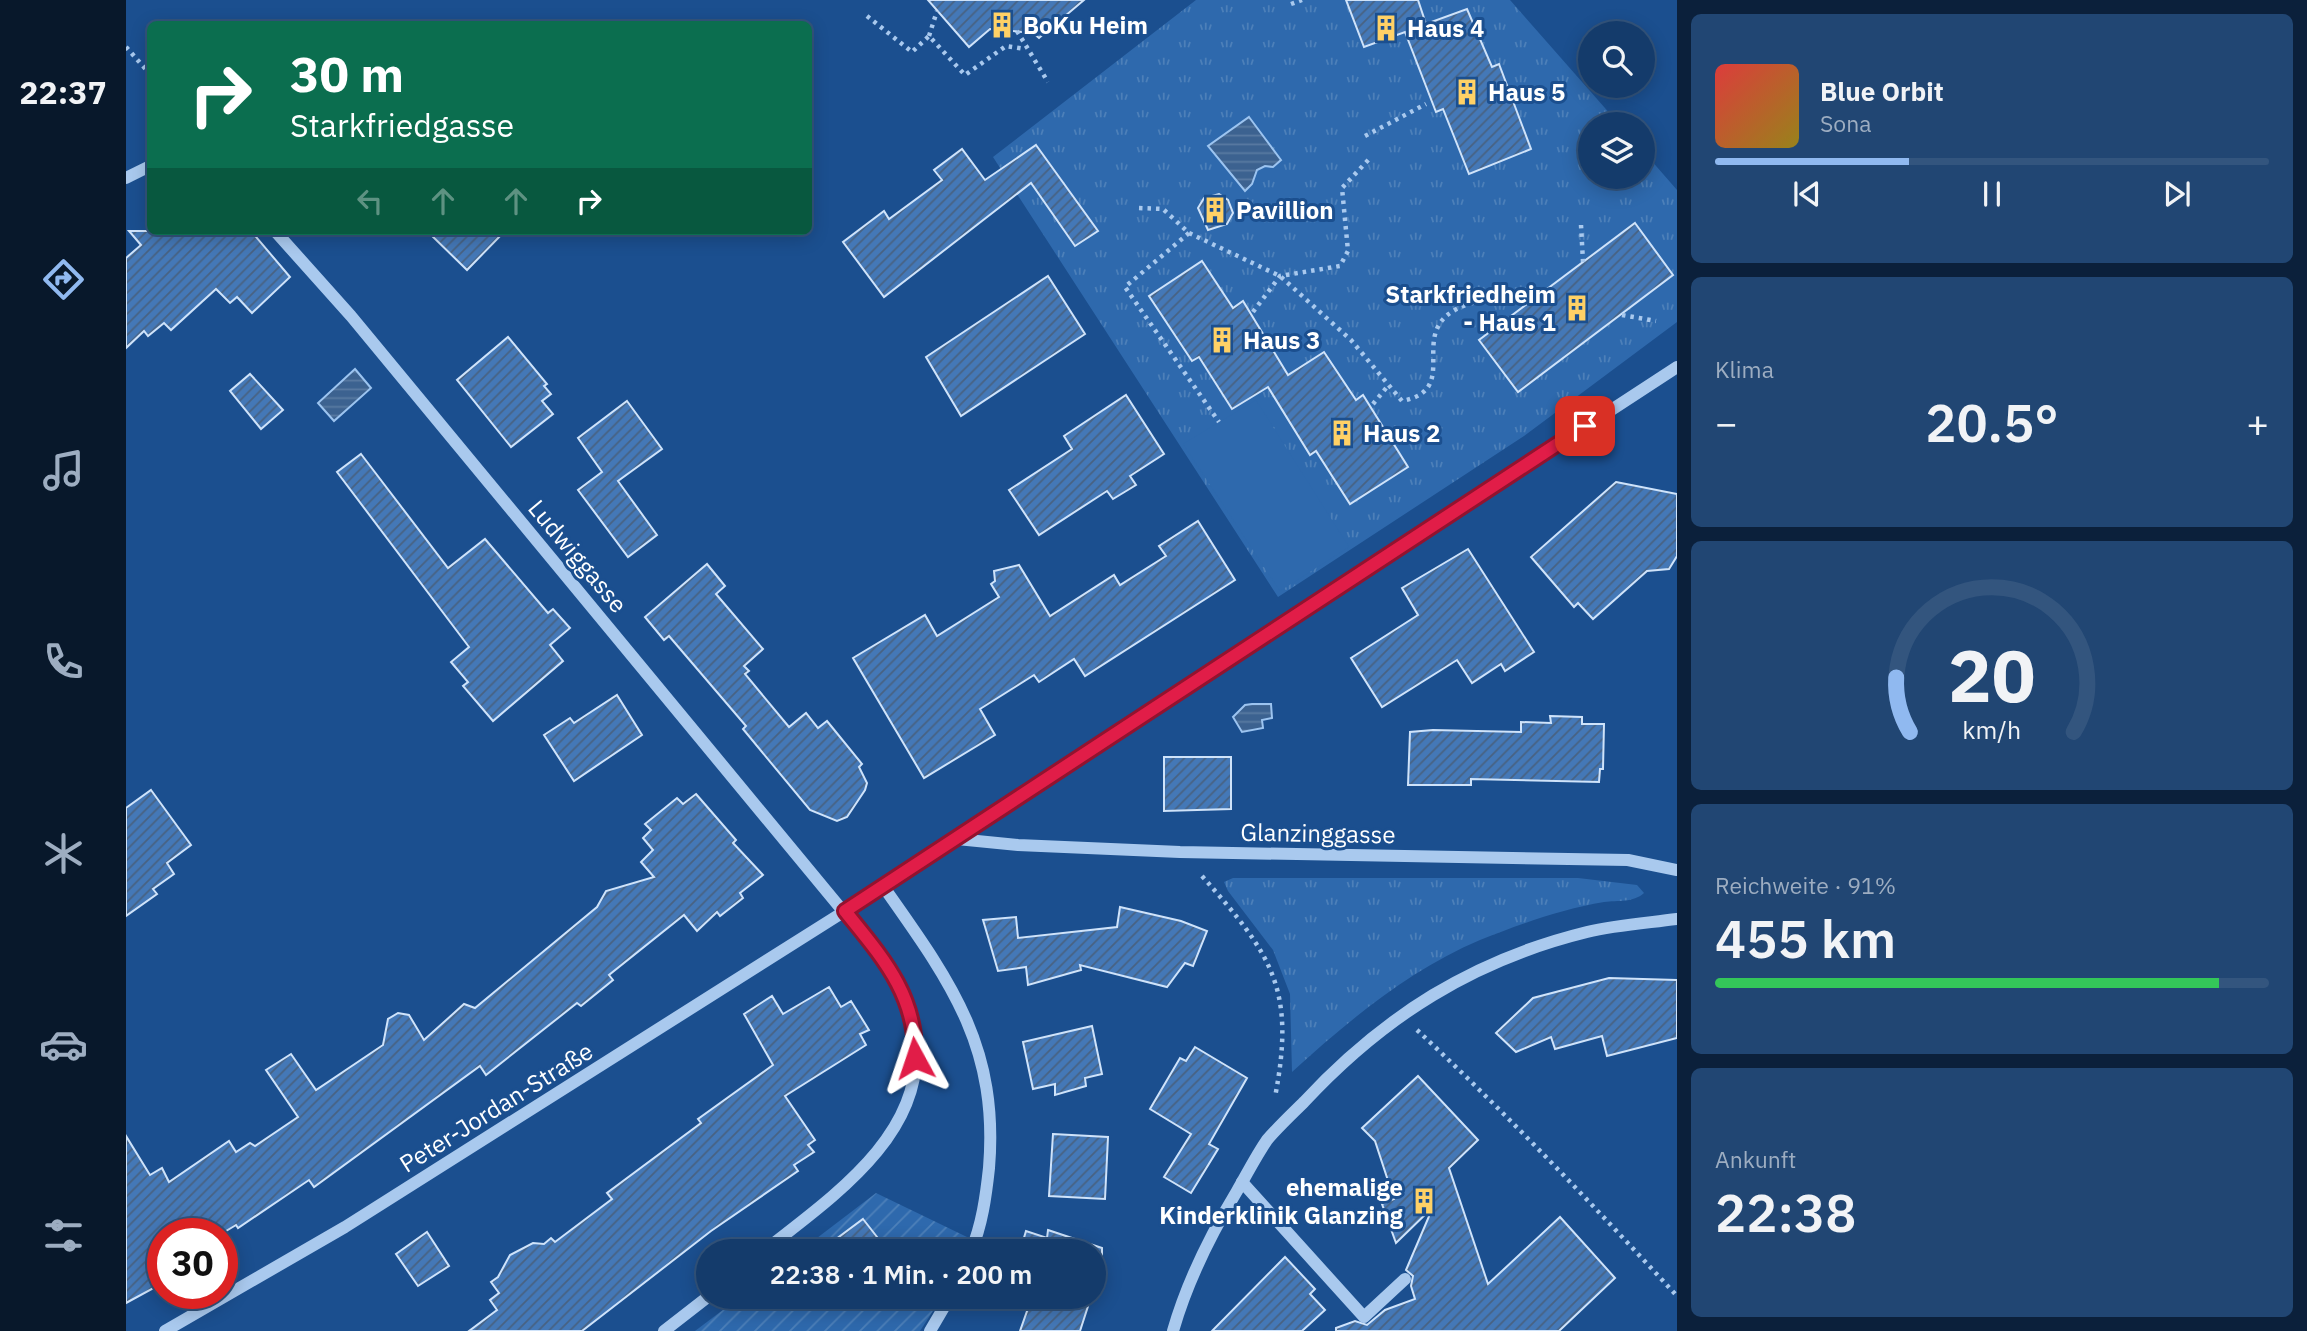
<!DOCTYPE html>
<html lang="de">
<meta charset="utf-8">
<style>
:root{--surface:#143b6b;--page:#214673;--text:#f1f3f6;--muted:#9dadc1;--line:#33557e;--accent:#90b9f0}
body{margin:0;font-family:"IBM Plex Sans",sans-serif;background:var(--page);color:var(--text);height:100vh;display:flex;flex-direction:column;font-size:26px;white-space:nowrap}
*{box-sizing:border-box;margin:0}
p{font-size:23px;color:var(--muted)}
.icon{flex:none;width:38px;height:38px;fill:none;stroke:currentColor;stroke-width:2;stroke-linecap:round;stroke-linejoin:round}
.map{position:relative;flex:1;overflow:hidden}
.details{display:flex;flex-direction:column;gap:14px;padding:14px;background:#0b203b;width:630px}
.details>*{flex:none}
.top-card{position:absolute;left:21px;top:21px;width:665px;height:214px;border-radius:10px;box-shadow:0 4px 18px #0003,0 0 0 2px var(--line);background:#0b6e4f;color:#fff;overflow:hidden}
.fabs{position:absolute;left:1452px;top:21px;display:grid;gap:14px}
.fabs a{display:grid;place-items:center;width:77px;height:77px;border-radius:50%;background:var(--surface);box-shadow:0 4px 18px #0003,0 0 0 2px var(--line);font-size:35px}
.speed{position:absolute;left:21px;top:1218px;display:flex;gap:14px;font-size:35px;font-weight:700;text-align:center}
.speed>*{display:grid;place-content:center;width:91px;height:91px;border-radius:50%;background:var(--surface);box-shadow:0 4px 18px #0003,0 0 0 2px var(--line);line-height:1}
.speed .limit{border:10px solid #d22;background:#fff;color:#111}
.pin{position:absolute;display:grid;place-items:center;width:60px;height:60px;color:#fff;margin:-30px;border-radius:14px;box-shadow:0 4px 10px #0006}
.me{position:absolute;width:77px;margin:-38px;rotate:355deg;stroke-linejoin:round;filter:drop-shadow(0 0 5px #0008)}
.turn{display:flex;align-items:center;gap:24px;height:147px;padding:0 28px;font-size:32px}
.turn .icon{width:91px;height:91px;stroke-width:2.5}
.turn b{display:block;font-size:49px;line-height:60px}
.lanes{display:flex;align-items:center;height:66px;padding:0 28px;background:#0003;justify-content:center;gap:35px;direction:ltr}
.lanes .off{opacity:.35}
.big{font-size:52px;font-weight:600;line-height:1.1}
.details .widget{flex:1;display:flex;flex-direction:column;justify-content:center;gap:10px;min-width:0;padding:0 24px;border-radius:10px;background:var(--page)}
.details .dial{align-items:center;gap:0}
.dial svg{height:182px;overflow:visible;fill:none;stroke:var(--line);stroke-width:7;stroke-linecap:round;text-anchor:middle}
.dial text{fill:var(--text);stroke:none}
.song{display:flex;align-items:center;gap:21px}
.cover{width:84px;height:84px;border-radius:10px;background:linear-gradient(135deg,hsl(0 70% 55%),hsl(50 70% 35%))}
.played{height:7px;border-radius:4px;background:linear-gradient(90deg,var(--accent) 35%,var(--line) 35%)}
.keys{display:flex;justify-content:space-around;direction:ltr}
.heat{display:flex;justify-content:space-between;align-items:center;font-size:38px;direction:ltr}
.charge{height:10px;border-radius:5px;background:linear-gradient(90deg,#34c759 91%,var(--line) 0)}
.trip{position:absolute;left:570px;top:1239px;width:410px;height:70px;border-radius:35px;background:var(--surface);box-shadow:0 4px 18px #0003,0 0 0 2px var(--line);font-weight:600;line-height:70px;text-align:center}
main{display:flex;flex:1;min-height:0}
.menu{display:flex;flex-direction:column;width:126px;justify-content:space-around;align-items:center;background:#08182b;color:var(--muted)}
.menu .icon{width:49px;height:49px}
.menu .selected{color:var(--accent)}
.menu b{font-size:32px;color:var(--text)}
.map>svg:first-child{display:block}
.grass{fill:url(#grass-tufts)}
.garden{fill:url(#garden-furrows)}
.pitch{fill:#2e69ad}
.water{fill:url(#water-rules);stroke:#9cc4f0;stroke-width:2}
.building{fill:url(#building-hatch);stroke:#cfe3fa;stroke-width:2}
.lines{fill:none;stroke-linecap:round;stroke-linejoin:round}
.path{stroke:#a9c9ee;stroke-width:4.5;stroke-dasharray:3.5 5;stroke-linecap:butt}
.minor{stroke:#a9c9ee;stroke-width:12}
.route-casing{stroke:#92132f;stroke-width:18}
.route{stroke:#e11d48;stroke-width:12}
.labels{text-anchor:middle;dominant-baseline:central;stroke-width:6;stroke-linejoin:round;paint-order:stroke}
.poi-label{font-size:24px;font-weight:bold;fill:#fff;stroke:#1b4f8f;text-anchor:start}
.street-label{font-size:24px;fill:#fff;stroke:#1b4f8f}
</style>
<main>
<nav class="menu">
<b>22:37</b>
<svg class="icon selected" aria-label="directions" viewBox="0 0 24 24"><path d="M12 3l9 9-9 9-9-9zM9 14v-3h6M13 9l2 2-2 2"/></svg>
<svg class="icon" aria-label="music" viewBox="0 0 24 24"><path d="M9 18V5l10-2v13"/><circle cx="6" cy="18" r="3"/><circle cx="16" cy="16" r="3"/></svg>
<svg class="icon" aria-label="phone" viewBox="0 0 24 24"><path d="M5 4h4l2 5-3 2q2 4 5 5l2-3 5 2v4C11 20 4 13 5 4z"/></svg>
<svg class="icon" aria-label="climate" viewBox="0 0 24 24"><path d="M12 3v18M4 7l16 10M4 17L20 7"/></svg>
<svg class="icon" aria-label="car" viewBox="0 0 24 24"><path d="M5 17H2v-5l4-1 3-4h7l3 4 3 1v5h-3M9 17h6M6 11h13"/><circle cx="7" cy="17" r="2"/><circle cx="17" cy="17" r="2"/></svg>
<svg class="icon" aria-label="filters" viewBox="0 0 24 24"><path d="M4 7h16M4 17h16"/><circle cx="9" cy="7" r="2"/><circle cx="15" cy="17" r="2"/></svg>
</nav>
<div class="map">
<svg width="1551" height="1331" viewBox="0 0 1551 1331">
<defs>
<pattern id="grass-tufts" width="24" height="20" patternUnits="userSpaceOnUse" patternTransform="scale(1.75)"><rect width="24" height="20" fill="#2e69ad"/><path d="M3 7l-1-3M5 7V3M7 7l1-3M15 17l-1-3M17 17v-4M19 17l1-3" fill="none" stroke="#4d80b9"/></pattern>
<pattern id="garden-furrows" width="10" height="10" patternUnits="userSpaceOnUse" patternTransform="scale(1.75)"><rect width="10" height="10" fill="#2e69ad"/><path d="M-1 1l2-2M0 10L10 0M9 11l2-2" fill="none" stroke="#4d80b9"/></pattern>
<pattern id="water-rules" width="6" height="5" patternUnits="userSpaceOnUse" patternTransform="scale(1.75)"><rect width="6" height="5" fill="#3c6290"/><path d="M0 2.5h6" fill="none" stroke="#597aa1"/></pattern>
<pattern id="building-hatch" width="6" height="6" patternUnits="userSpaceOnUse" patternTransform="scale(1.75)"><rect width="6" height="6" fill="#4478b7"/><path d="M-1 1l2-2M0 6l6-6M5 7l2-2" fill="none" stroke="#486282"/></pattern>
</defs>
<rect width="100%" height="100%" fill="#1b4f8f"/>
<!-- grass -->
<g class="grass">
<path d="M1070,0H1384L1493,124H1465V177H1517V151L1551,190V322L1398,436L1152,597L867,157Z"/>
<path d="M1107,878H1452L1511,885L1518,893C1507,903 1492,900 1478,902C1436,909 1394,924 1354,940C1283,970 1222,1021 1166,1072L1164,994L1147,950L1102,891L1098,882Z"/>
</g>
<!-- garden -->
<g class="garden">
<path d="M750,1193L841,1237L835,1251H674Z"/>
<path d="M614,1297H816L794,1331H569Z"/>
</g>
<!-- pitch -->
<path class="pitch" d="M1130,400L1223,547L1154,591L1057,444Z"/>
<!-- water -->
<g class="water">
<path d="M1123,117L1155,160L1147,167L1139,166L1131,170L1126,184L1119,191L1082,146Z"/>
<path d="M229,369L245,388L208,421L192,403Z"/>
<path d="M1126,704H1145L1146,718L1136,720L1137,728L1116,732L1107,717L1119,705Z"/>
</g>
<!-- building -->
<g class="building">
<path d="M802,0H958L913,38L907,33L864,29L843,47Z"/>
<path d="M1220,0H1292L1300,24L1341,9L1366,67L1373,64L1405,149L1343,174L1317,109L1310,112L1279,32L1238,47Z"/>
<path d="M910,145L972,231L949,246L905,183L758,297L717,242L758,211L763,219L816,180L808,170L836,149L859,180Z"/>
<path d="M1093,194L1102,200L1107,213L1101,224L1082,230L1072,208L1078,198Z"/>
<path d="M1509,223L1547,275L1392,392L1353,340Z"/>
<path d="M3,231H125L164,277L126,313L111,297L104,303L90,289L45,330L38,323L22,336L18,331L0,348V258L15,245Z"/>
<path d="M301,231H379L341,270Z"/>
<path d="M1076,261L1107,308L1117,301L1162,375L1198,352L1230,400L1237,395L1282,467L1224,504L1190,451L1184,455L1142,387L1106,409L1073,357L1066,361L1023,296Z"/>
<path d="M922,276L959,334L835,416L800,357Z"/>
<path d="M382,337L421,384L418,386L425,394L416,401L427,414L385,447L331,380Z"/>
<path d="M124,374L157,410L135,429L104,391Z"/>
<path d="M1000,395L1038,454L1004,476L1010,485L987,499L981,491L913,535L883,490L946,449L938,436Z"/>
<path d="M501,401L536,449L492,481L531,535L502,557L452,490L476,472L452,438Z"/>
<path d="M235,454L322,568L359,539L422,613L427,609L444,628L424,645L437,661L367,721L337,686L342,682L325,662L343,647L211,472Z"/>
<path d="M1490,482L1551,494V556L1543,569L1521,571L1467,619L1452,603L1448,607L1405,557Z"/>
<path d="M1072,521L1109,580L959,676L948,659L913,682L908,675L854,709L869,735L798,778L727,658L799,615L811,636L873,597L865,584L869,581L868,571L893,565L924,616L988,575L994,585L1040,556L1033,546Z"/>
<path d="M1342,549L1408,652L1379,671L1375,664L1346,683L1331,660L1256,707L1225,658L1292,615L1276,588Z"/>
<path d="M581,564L599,586L590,594L637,649L618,666L623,671L619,674L663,727L680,713L692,728L701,721L736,764L733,767L741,783L739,790L721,817L711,821L684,810L617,729L620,726L543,636L538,640L519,617Z"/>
<path d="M491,695L516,735L448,781L418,735L444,718L448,723Z"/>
<path d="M1424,716L1456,717V724H1478L1477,769H1474L1473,782L1345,779V785H1282L1284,732L1307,730L1395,732V722L1425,723Z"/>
<path d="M1038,757H1105V809L1038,811Z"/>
<path d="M25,790L65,845L41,863L48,874L27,889L31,894L0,916V808Z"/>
<path d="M570,794L610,840L607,843L637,875L614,893L617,898L594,916L591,912L571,931L558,915L483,975L487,980L455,1006L451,1003L360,1075L354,1066L188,1187L183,1180L112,1228L110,1225L95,1234H37V1283L0,1303V1136L24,1175L36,1168L43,1182L103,1141L110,1152L124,1143L129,1146L172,1117L140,1070L165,1054L190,1090L257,1045L262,1019L272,1013L283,1015L298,1040L338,1004L349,1008L471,907L480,891L528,877L515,862L527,850L517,838L525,830L519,824L551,798L557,804Z"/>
<path d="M994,907L1055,921L1081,931L1067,966L1059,963L1041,987L954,965L955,970L902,985L900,967L872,971L857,920L890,917L892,938L991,927Z"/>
<path d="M1483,978L1551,980V1038L1481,1056L1476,1036L1429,1049L1425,1037L1390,1052L1370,1033L1407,998Z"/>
<path d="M703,987L715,1007L725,1001L743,1030L734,1034L740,1045L659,1096L689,1140L682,1145L688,1152L668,1165L672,1171L585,1231L456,1331H343L371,1310L364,1300L373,1293L365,1282L372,1277L384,1255L407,1243L418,1244L425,1238L429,1242L486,1199L481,1193L575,1123L572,1119L647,1065L618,1014L646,996L657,1014Z"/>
<path d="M966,1026L976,1074L959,1078L960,1086L929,1095V1084L907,1089L897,1042Z"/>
<path d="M1069,1047L1121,1078L1083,1144L1092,1149L1065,1193L1038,1177L1065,1134L1024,1109L1054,1058L1060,1061Z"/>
<path d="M1292,1076L1352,1140L1323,1168L1362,1284L1434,1217L1489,1278L1433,1331H1210V1328L1229,1321L1241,1325L1259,1310L1289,1299L1285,1286L1287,1276L1280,1270L1307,1207L1270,1243L1256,1204L1268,1199L1249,1141L1236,1128Z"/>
<path d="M927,1134L982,1137L979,1199L923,1196Z"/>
<path d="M737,1219L762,1251H694Z"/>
<path d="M922,1230L976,1248V1263L968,1287V1251H894L900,1231L921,1238Z"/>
<path d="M301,1232L323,1266L292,1286L270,1254Z"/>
<path d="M1159,1257L1189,1289L1184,1294L1199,1310L1176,1331H1086Z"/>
<path d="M906,1297H965L954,1331H894Z"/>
</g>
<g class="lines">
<!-- path -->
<g class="path">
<path d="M1165,4L1176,0"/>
<path d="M741,16L786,52L803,36L839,75L880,46L899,49"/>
<path d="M891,31L922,82"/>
<path d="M803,36L811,11"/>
<path d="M0,47L24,74"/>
<path d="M1239,136L1300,104"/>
<path d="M1013,208L1037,209L1063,233L1154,276L1225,340L1276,401C1344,388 1265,320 1355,301"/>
<path d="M1455,225L1457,262"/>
<path d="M1063,233L999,287L1093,422"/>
<path d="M1127,312L1154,276L1214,266L1222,251L1216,188L1245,157"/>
<path d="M1496,315L1530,321"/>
<path d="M1247,404L1261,387"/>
<path d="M1076,876C1146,955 1170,989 1149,1097"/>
<path d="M1291,1030C1382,1115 1467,1205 1551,1296"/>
</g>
<!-- minor -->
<g class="minor">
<path d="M0,178L24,166"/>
<path d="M149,231L225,316L769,974C778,996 786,1016 789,1040C801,1135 702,1200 638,1251"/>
<path d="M831,839L892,845L1054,852L1502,860L1551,870"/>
<path d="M757,886C824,981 873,1046 863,1168C860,1196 856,1225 845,1251"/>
<path d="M1116,1182L1238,1317L1279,1279"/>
<path d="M39,1331L219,1227L719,911L1551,367"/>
<path d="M538,1331L583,1296"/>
<path d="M804,1331L824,1297"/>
<path d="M1047,1331C1061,1282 1085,1234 1111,1191C1121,1174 1130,1156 1141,1140C1152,1127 1166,1114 1178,1102C1258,1016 1347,960 1461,932C1490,925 1521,923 1551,919"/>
</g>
</g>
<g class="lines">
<!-- route casing -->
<g class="route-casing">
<path id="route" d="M789,1058C791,995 756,957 719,911L1459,426"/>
</g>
<!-- route -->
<use href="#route" class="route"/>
</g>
<!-- icons -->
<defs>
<g id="building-bare" transform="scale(2.1)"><path d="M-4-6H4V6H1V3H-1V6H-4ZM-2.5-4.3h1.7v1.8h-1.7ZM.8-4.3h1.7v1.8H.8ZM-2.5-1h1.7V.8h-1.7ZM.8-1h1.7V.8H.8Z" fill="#ffd166" stroke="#1b4f8f" stroke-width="2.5" paint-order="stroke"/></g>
</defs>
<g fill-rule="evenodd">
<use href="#building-bare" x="876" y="25"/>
<use href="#building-bare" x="1260" y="28"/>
<use href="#building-bare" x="1341" y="92"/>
<use href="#building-bare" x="1089" y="210"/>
<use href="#building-bare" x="1451" y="308"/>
<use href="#building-bare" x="1096" y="340"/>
<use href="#building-bare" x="1216" y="433"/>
<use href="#building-bare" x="1298" y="1201"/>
</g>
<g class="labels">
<!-- poi labels -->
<g class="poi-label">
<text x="897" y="25">BoKu Heim</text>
<text x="1281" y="28">Haus 4</text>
<text x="1362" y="92">Haus 5</text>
<text x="1110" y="210">Pavillion</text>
<text x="1430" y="294" text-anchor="end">Starkfriedheim<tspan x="1430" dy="28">- Haus 1</tspan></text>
<text x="1117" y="340">Haus 3</text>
<text x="1237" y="433">Haus 2</text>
<text x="1277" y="1187" text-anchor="end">ehemalige<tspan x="1277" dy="28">Kinderklinik Glanzing</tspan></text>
</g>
<!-- street labels -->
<g class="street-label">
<text transform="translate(452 556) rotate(50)">Ludwiggasse</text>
<text transform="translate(1192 833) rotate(1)">Glanzinggasse</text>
<text transform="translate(370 1107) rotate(-32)">Peter-Jordan-Straße</text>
</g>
</g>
</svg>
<div class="fabs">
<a><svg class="icon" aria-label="search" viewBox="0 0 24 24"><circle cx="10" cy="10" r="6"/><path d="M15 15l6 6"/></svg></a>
<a><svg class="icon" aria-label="layers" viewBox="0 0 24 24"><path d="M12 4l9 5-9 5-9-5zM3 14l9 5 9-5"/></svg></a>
</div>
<div class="speed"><div class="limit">30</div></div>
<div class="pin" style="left:1459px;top:426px;background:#d93025"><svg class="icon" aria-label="arrive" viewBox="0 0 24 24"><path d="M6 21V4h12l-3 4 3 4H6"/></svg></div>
<svg class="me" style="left:789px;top:1058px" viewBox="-20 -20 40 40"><path d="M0-17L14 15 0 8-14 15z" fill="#e11d48" stroke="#fff" stroke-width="4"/></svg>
<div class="trip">22:38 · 1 Min. · 200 m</div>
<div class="top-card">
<div class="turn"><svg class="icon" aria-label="right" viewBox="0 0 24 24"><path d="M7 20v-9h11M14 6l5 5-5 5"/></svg><div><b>30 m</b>Starkfriedgasse</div></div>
<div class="lanes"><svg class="icon off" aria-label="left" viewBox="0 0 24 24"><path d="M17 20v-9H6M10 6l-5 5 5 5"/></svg><svg class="icon off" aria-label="ahead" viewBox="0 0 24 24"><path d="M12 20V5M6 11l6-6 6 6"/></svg><svg class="icon off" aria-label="ahead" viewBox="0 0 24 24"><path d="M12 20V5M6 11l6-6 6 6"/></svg><svg class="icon" aria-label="right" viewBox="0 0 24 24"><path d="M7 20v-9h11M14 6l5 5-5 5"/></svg></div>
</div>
</div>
<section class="details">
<div class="widget">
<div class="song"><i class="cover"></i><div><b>Blue Orbit</b><p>Sona</p></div></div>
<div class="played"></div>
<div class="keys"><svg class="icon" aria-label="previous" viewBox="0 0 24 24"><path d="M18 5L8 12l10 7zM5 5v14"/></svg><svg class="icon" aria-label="pause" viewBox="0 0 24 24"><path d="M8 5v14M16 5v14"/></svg><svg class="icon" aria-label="next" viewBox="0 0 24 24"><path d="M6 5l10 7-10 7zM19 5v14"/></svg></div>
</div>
<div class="widget"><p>Klima</p>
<div class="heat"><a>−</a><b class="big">20.5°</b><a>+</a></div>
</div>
<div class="widget dial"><svg viewBox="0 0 100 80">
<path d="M14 69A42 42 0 1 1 86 69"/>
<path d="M14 69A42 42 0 0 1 8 45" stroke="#90b9f0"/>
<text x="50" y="56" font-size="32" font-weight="700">20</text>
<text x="50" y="72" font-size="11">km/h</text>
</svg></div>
<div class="widget"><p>Reichweite · 91%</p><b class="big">455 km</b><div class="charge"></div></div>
<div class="widget"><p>Ankunft</p><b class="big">22:38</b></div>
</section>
</main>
